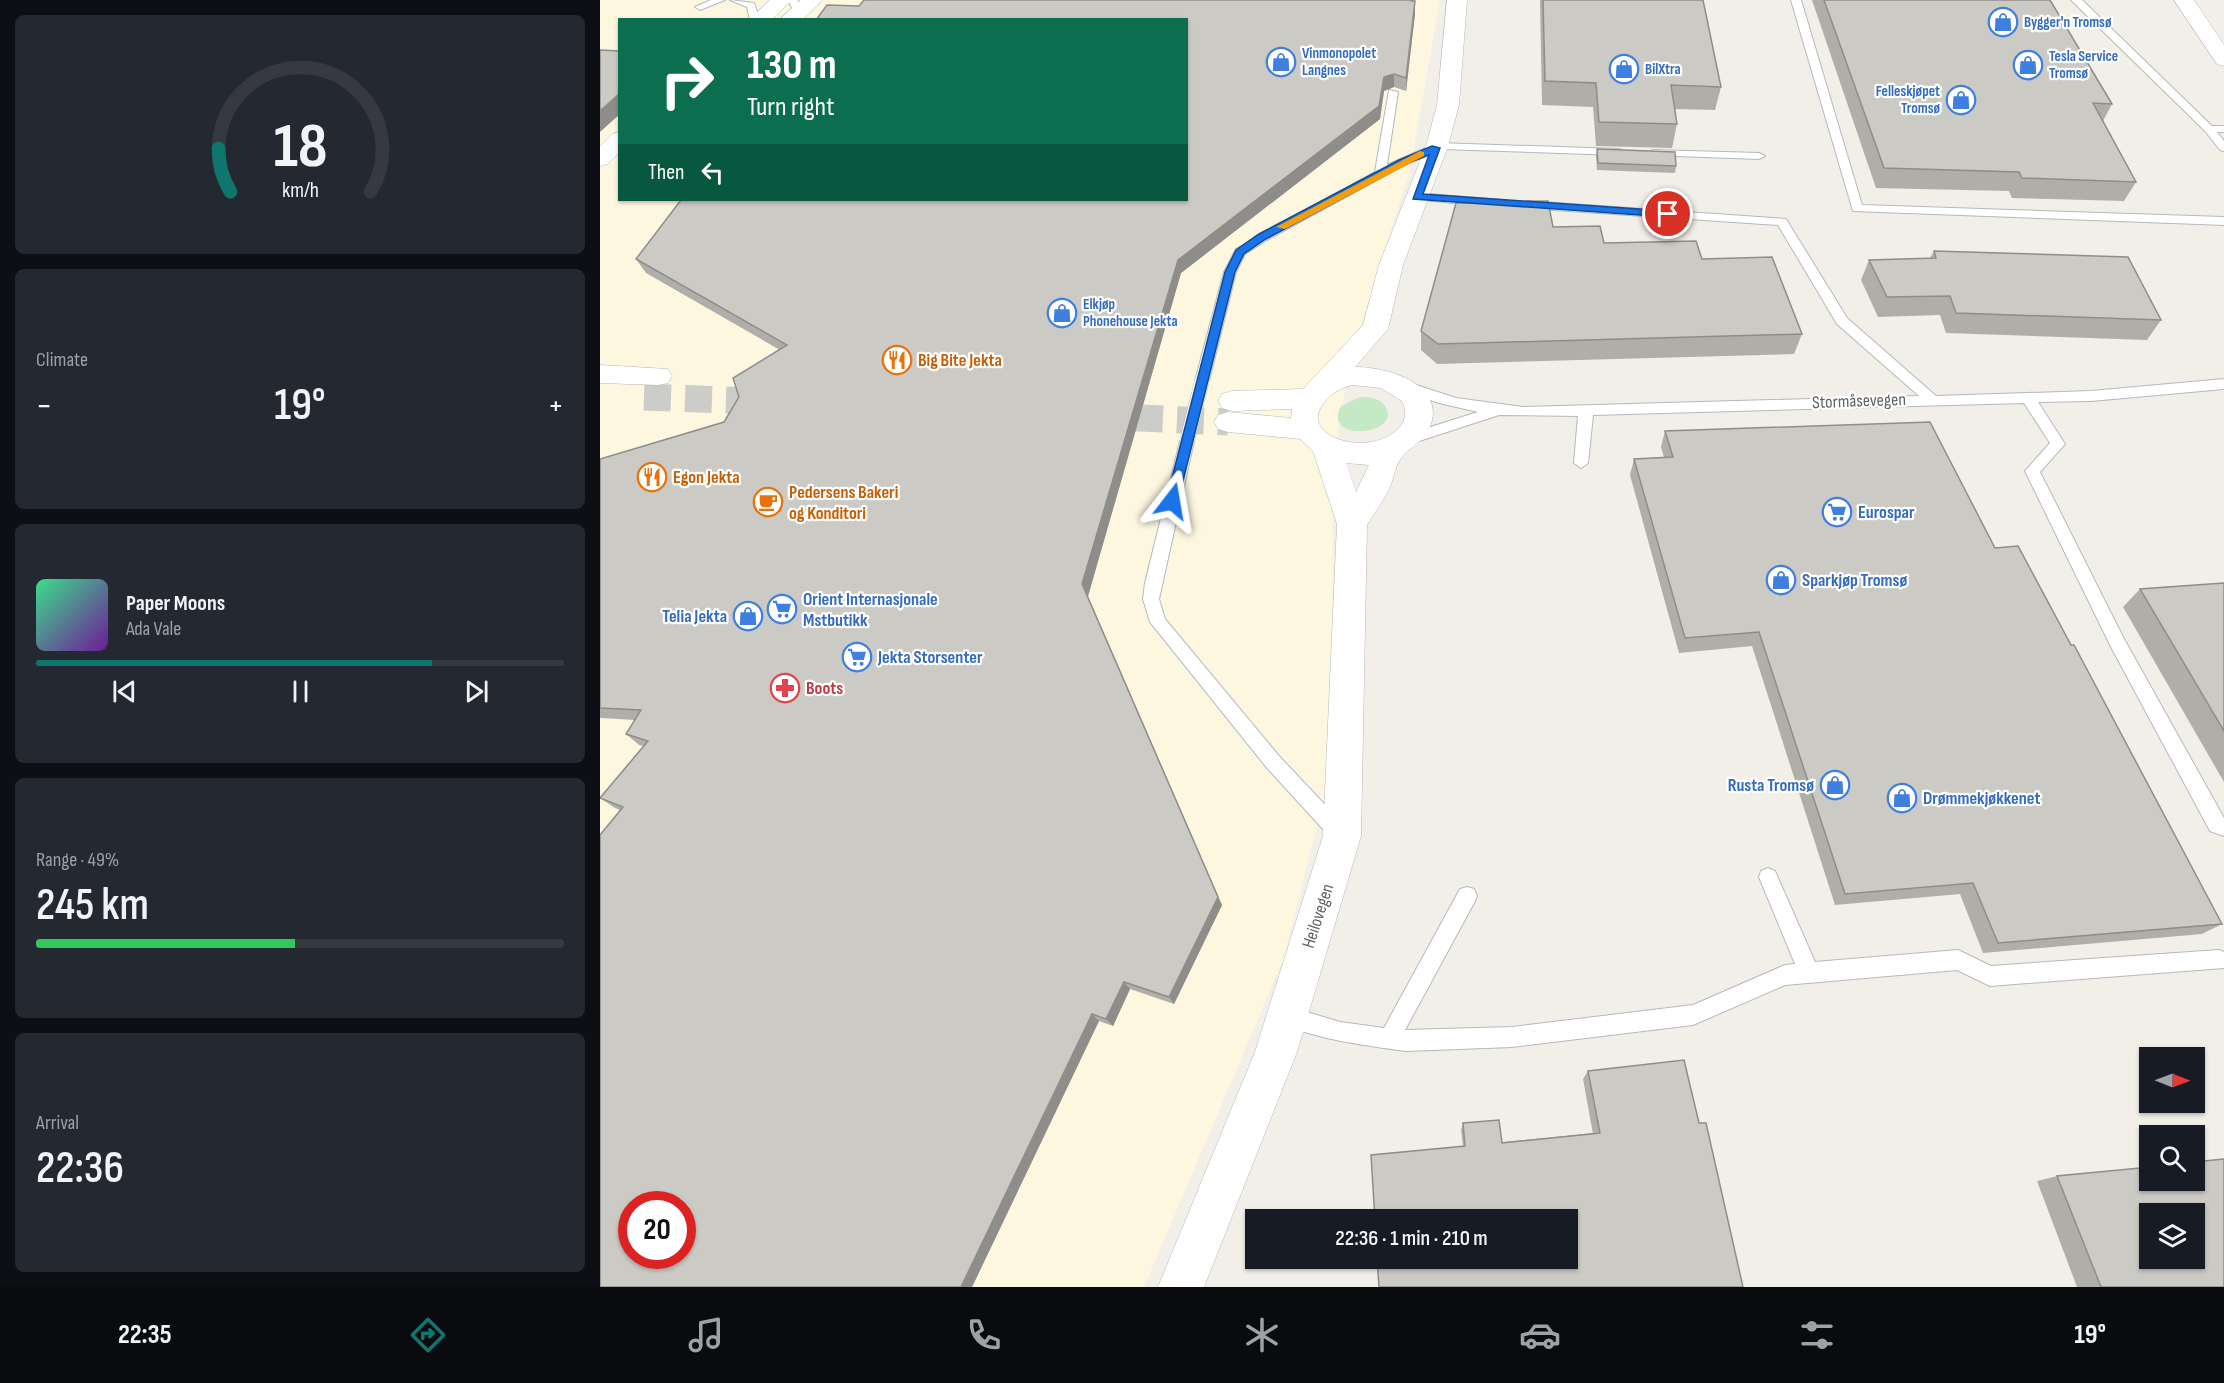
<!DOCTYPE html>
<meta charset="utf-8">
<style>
:root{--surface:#171b24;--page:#242831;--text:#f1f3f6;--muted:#9ea1a6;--line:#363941;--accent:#0f766e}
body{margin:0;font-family:"Sofia Sans Condensed",sans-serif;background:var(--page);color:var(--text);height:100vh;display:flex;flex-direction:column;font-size:22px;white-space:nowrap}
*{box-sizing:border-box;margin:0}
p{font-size:20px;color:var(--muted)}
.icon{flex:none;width:33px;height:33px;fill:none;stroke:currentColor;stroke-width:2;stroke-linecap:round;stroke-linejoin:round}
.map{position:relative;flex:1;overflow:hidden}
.panel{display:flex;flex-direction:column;gap:15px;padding:15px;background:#0d0f14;width:600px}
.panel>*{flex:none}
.guide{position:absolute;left:18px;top:18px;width:570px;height:183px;border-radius:0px;box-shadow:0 2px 4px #0004;background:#0b6e4f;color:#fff;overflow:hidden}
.needle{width:39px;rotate:91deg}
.controls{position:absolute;left:1539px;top:1047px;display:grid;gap:12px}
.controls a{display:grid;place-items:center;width:66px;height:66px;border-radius:0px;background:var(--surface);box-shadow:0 2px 4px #0004;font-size:30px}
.speed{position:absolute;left:18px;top:1191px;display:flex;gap:12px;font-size:30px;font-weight:700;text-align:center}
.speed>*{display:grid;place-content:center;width:78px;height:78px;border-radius:50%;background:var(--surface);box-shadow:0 2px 4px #0004;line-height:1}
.speed .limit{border:9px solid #d22;background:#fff;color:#111}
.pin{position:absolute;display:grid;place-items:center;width:51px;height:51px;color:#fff;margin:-26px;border:3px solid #fff;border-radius:50%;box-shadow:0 2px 6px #0007}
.me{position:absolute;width:66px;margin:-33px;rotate:14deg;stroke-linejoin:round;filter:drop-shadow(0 0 4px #0008)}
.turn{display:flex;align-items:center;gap:21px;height:126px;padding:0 30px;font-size:27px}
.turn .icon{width:78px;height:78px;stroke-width:2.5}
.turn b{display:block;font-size:42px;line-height:51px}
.then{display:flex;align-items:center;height:57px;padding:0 30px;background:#0003;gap:12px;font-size:22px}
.big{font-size:45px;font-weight:600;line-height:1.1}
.panel .card{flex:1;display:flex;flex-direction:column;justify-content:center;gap:9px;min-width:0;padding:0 21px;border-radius:9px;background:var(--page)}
.panel .dial{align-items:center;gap:0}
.dial svg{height:156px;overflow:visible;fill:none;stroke:var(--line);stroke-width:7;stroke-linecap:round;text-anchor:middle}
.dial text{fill:var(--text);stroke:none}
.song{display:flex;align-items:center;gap:18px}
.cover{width:72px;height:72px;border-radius:9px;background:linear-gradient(135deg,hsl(150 70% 55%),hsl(280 70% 35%))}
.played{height:6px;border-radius:3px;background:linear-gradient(90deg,var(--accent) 75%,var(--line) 75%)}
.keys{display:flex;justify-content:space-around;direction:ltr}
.heat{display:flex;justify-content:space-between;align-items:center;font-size:33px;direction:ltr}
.charge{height:9px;border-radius:4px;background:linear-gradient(90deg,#34c759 49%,var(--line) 0)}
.trip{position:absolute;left:645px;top:1209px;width:333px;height:60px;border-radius:0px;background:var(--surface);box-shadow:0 2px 4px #0004;font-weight:600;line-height:60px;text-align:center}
.tabs{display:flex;height:96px;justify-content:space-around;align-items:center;background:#090b0e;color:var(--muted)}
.tabs .icon{width:42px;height:42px}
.tabs .selected{color:var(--accent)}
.tabs b{font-size:27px;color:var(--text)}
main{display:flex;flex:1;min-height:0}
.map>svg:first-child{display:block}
.commercial{fill:#fef7e0;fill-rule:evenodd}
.green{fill:#c5e8c5}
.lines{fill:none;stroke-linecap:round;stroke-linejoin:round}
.street-tunnel{stroke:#ccccc8;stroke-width:27;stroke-dasharray:27 14;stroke-linecap:butt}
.lane-casing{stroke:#b5b8bc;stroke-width:2}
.street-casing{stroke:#b5b8bc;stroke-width:1}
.lane{fill:#fff;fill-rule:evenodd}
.street{fill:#fff;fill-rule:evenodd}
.lane-bridge-casing{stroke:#b5b8bc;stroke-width:15;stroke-linecap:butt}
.lane-bridge{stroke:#fff;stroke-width:14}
.wall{fill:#afaea9}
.shaded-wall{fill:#8f8d8a}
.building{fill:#cccac5;stroke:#8f8d8a;stroke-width:1.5;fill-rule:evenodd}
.route{fill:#1a73e8;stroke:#114b97;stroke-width:1.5}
.slow{fill:#f59e0b}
.labels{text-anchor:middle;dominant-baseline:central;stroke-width:4.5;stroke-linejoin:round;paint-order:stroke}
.far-shop-label{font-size:15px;font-weight:bold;fill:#366cbe;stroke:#fff;text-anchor:start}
.food-label{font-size:18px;font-weight:bold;fill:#c56008;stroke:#fff;text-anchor:start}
.street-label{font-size:18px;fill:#5f6368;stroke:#fff}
.shop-label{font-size:18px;font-weight:bold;fill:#366cbe;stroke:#fff;text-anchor:start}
.health-label{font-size:18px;font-weight:bold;fill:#be3a42;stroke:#fff;text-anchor:start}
</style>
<main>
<section class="panel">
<div class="card dial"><svg viewBox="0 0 100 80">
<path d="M14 69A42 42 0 1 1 86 69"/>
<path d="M14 69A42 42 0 0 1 8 47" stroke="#0f766e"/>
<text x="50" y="56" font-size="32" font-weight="700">18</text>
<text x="50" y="72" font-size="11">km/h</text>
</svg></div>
<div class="card"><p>Climate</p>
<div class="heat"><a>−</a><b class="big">19°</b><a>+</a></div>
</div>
<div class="card">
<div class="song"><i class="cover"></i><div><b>Paper Moons</b><p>Ada Vale</p></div></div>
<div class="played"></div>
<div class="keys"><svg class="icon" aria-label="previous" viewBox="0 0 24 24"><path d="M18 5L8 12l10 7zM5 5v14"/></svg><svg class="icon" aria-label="pause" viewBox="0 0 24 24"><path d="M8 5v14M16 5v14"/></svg><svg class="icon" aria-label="next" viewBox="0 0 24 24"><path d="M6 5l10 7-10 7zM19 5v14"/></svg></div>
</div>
<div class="card"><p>Range · 49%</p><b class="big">245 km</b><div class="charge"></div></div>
<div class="card"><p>Arrival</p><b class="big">22:36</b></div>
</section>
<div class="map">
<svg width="1624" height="1287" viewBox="0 0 1624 1287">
<rect width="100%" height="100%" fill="#f1efe8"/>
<!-- commercial -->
<path class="commercial" d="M0,0H840L809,174L749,363L733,467L732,767L683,960L544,1287H0ZM20,20H586V200H20ZM32,1204H82V1256H32Z"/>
<!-- green -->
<path class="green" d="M760,397C769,397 780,398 785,406C804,435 721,444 741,406Z"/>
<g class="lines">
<!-- street-tunnel -->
<g class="street-tunnel">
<path d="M44,397L180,402"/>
<path d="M495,416L628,422"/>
</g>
<!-- lane casing -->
<g class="lane-casing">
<g id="lane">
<path d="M111,0H125L100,10L95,7Z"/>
<path d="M130,0L154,3L160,20H150L147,7Z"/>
<path d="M188,0H198L201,14H195Z"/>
<path d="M1191,0H1201L1262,205L1624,217V225L1253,211Z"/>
<path d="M1471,0H1482L1612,126H1624V132H1617L1624,141V151L1620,150L1605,131Z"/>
<path d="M789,90L798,92L787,165L837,143L1019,149L1025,152L1019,155L841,149L806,164L667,240L645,254L636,272L609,381L602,386L597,384L595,381L624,272L636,249L775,172Z"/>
<path d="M1053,150L1159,153L1165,156L1159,159L1049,155L1047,153Z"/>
<path d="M817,193L902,200L908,204L902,208L813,199L811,197Z"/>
<path d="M928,201L1186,219L1247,318L1336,396L1491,391L1624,379V389L1491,401L1438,402L1465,444L1440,472L1523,637L1624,818V836L1610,831L1511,647L1425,471L1450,443L1424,403L993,415L988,463L981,468L974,463L978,416L899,415L807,445L802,444L800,440L802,436L878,412L839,403L802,390V384L807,382L856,398L923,407L1319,396L1237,324L1178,225L924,208L922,205Z"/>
<path d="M587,436L594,441L559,599L565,619L679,756L746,827L748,833L746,839L739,842L732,839L667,768L550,622L543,599L545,583L580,441Z"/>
<path d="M1168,868L1175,871L1215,962L1358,950L1391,966L1619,950L1624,952V968L1390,986L1357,970L1185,985L1093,1025L912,1047L806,1051C763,1045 720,1040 680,1023L677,1016L680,1009L687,1006L740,1022L784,1028L860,889L867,887L874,889L877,896L874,903L805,1030L912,1027L1093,1005L1185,965L1195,964L1159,877L1161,871Z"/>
</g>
</g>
<!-- street casing -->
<g class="street-casing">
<g id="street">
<path d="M170,0H192L171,20H149Z"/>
<path d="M201,0H223L202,20H179Z"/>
<path d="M847,0H867L859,105L848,146L803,265L788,329L755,367C787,367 849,384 829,429C822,444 805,449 798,463C794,471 793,481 789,489C783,502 774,513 767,525L761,836L697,1052L604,1287H558L655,1052L723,836L737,524L713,451L700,439L628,432L618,429L614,422L618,415L628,412L691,418L692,409L632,411L622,408L618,401L622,394L632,391L703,389L763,325L779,265L826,146L837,105ZM753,385L781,388L802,401C807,410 806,420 800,427C772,458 705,439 720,409C727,396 738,388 753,385ZM746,463L769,465L756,492Z"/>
<path d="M1574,0H1594L1624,45V66L1617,64Z"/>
<path d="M20,132V152L8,164L0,166V146L12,134Z"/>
<path d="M0,365L68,369L72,376L68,383L58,385L0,383Z"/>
</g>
</g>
<!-- lane -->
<use href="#lane" class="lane"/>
<!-- street -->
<use href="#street" class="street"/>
<!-- lane-bridge casing -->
<g class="lane-bridge-casing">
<path id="lane-bridge" d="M587,441L602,381"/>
</g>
<!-- lane-bridge -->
<use href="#lane-bridge" class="lane-bridge"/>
</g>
<!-- wall -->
<g class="wall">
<path d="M264,0H814L815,14L806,91L794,87L784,91L780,119L581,273L488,596L622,905L574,1004L530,989L513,1026L499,1021L372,1287H0L20,810L15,808L0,798L44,746L39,745L26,734L35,720L0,718V459L124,422L180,350L46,273L36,259Z"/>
<path d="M940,0H1103L1121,87L1115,110L1075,109L1077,124L1072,148L996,146L993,107L942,105Z"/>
<path d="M1212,0H1450L1512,104L1503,121L1536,182L1524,201L1412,198L1409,191L1276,188Z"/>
<path d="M997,149L1076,166L1075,173L997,170L996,156Z"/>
<path d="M953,227L1004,243L1102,259L1202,334L1194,354L837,364L821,350V331Z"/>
<path d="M1334,251L1561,320L1547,340L1346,333L1340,315L1278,317L1261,280L1269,260L1330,258Z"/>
<path d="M1065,431L1395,548L1471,645L1622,924L1602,934L1383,953L1360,894L1235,905L1152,646L1079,653L1030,475L1034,459L1064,457L1061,447Z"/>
<path d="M1624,583V782L1523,607L1540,589Z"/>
<path d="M988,1071L1099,1123L863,1146L861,1130L863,1123L902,1143L993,1134L983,1079Z"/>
<path d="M1457,1176L1624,1287H1477L1437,1181Z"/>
</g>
<!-- shaded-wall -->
<g class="shaded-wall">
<path d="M815,1V14L806,91V78Z"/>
<path d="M794,74V87L784,91L780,119L581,273L488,596L482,584L578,260L784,77Z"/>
<path d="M20,93V114L0,132V111Z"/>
<path d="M618,897L622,905L574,1004L569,997Z"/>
<path d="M524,982L530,989L513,1026L506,1019Z"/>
<path d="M492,1014L499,1021L372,1287H361Z"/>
</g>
<!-- building -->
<g class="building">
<path d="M264,0H813L812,1H815L806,78L794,74L784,77L779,106L578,260L482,584L618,897L569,997L524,982L506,1019L492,1014L361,1287H0V835L23,807L0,798L48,741L26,734L41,710L0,708V459L124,422L139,397L133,378L187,345L36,259L81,200H586V20H216L227,5L259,6ZM32,1204H82V1256H32Z"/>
<path d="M943,0H1103L1121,87L1071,85L1077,124L999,122L996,83L945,81Z"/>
<path d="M1224,0H1450L1512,104L1493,103L1536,182L1422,178L1419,172L1284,168Z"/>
<path d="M0,50L20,51V93L0,111Z"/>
<path d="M997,149L1075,152L1076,166L998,163Z"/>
<path d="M948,201L953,227L1000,226L1004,243L1096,241L1102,259L1172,257L1202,334L838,344L821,331L856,203Z"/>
<path d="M1334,251L1528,257L1561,320L1356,313L1350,296L1287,297L1269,260L1336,258Z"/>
<path d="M1330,422L1395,548L1418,546L1471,645H1474L1622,924L1398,943L1373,883L1245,894L1159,632L1085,638L1034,459L1073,457L1065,431Z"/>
<path d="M1624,583V731L1540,589Z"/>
<path d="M1084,1060L1099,1123H1106L1143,1287H779L777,1258H968V1220H775L771,1155L865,1146L863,1123L899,1120L902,1143L1000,1133L988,1071Z"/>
<path d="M1624,1159V1287H1501L1457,1176L1550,1167V1180H1594V1162ZM1550,1214H1594V1258H1550Z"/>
</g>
<!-- route -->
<path class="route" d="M832,146L840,148L823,194L1068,211L1073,214L1068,217L813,199L829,155L806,164L666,239L644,254L635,272L578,501L572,506L568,505L566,501L625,272L636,250L659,234L799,160Z"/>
<!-- slow -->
<path class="slow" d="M820,151L824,152V156L685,229L676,227Z"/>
<!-- icons -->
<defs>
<g id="shop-ring" transform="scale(1.5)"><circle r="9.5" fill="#fff" stroke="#3f7fe0" stroke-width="1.5"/><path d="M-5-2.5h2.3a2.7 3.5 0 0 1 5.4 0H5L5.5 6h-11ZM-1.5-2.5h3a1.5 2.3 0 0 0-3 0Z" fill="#3f7fe0"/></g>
<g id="restaurant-ring" transform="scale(1.5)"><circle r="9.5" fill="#fff" stroke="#e8710a" stroke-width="1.5"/><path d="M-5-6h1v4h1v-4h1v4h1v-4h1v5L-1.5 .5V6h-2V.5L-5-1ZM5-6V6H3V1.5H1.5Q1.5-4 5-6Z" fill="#e8710a"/></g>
<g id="cafe-ring" transform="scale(1.5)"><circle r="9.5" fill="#fff" stroke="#e8710a" stroke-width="1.5"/><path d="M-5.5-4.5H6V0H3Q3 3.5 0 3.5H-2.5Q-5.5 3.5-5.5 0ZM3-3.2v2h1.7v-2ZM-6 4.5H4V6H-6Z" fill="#e8710a"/></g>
<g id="supermarket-ring" transform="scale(1.5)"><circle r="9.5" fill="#fff" stroke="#3f7fe0" stroke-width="1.5"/><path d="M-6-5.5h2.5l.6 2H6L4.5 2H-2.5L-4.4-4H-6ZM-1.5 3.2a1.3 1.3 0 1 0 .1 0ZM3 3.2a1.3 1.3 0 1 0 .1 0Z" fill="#3f7fe0"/></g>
<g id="pharmacy-ring" transform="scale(1.5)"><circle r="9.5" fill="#fff" stroke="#e0444e" stroke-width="1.5"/><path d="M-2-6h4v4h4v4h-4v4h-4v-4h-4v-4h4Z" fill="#e0444e"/></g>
</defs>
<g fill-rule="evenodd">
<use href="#shop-ring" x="1403" y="22"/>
<use href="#shop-ring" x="681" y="62"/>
<use href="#shop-ring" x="1428" y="65"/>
<use href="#shop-ring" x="1024" y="69"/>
<use href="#shop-ring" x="1361" y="100"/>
<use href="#shop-ring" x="462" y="313"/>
<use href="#restaurant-ring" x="297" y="360"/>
<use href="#restaurant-ring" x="52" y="477"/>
<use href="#cafe-ring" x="168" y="502"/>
<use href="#supermarket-ring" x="1237" y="512"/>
<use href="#shop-ring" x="1181" y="580"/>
<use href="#supermarket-ring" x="182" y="609"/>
<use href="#shop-ring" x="148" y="616"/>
<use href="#supermarket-ring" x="257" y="657"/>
<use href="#pharmacy-ring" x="185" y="688"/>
<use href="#shop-ring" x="1235" y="785"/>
<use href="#shop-ring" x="1302" y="798"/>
</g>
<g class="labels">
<!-- far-shop labels -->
<g class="far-shop-label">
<text x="1424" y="22">Bygger'n Tromsø</text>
<text x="702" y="53">Vinmonopolet<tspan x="702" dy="17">Langnes</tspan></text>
<text x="1449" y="56">Tesla Service<tspan x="1449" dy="17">Tromsø</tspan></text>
<text x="1045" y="69">BilXtra</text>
<text x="1340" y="91" text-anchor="end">Felleskjøpet<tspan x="1340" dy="17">Tromsø</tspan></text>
<text x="483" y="304">Elkjøp<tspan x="483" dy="17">Phonehouse Jekta</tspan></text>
</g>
<!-- food labels -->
<g class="food-label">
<text x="318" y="360">Big Bite Jekta</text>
<text x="73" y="477">Egon Jekta</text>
<text x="189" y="492">Pedersens Bakeri<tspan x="189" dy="21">og Konditori</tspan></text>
</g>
<!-- street labels -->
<g class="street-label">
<text transform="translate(1259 401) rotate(-2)">Stormåsevegen</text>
<text transform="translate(718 916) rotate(-72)">Heilovegen</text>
</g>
<!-- shop labels -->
<g class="shop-label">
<text x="1258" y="512">Eurospar</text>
<text x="1202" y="580">Sparkjøp Tromsø</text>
<text x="203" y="599">Orient Internasjonale<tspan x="203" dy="21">Mstbutikk</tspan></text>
<text x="127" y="616" text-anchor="end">Telia Jekta</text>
<text x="278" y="657">Jekta Storsenter</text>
<text x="1214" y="785" text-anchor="end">Rusta Tromsø</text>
<text x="1323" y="798">Drømmekjøkkenet</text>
</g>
<!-- health labels -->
<g class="health-label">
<text x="206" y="688">Boots</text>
</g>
</g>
</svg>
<div class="controls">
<a><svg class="needle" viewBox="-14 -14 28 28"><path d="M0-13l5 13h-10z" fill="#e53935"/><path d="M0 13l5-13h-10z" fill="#9ea1a6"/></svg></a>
<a><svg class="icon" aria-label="search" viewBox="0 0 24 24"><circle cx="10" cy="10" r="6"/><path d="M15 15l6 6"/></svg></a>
<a><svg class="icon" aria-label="layers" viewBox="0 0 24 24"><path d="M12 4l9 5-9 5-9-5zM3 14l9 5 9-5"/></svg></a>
</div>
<div class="speed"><div class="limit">20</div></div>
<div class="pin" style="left:1068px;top:214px;background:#d93025"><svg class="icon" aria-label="arrive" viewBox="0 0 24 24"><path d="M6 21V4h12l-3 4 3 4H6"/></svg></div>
<svg class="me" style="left:572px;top:501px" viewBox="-20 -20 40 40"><path d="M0-17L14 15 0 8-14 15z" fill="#1a73e8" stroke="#fff" stroke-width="4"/></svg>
<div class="trip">22:36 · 1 min · 210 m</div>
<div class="guide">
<div class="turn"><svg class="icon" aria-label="right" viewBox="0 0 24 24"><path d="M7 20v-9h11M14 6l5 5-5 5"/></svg><div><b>130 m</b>Turn right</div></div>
<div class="then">Then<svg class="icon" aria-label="left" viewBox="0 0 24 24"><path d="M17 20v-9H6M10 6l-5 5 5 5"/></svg></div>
</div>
</div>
</main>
<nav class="tabs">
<b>22:35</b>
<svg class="icon selected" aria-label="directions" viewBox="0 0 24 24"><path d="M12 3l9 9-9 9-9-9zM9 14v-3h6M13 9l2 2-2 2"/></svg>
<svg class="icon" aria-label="music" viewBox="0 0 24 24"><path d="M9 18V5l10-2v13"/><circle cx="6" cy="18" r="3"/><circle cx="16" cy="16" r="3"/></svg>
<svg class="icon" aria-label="phone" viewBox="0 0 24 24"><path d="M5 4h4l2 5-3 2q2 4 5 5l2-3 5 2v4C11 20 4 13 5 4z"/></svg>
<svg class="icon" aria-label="climate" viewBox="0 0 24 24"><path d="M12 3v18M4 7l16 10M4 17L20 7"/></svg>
<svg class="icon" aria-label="car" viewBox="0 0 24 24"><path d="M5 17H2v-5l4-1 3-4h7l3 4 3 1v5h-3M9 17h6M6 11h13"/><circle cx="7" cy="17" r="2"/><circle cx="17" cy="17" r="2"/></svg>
<svg class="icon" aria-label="filters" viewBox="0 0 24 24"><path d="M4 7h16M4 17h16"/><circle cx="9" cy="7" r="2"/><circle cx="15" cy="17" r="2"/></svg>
<b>19°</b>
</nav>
